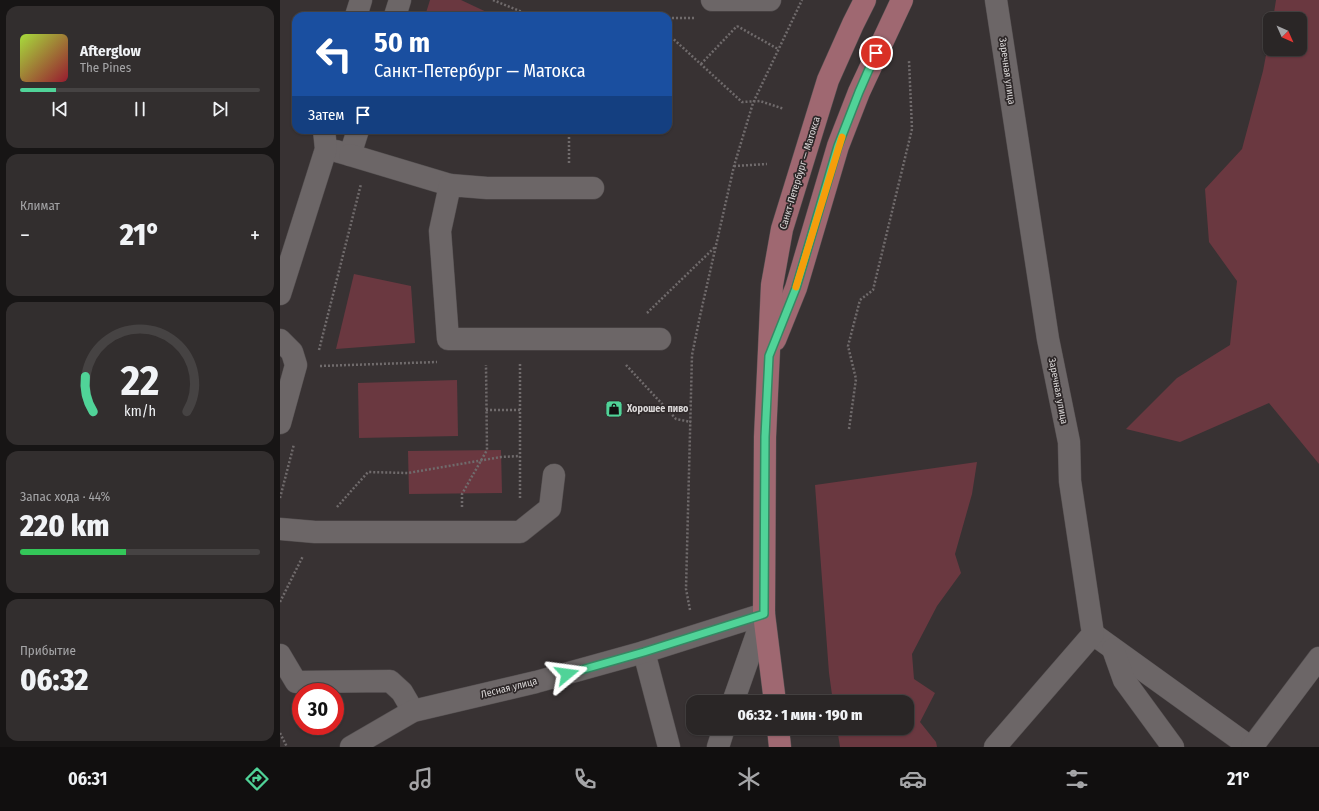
<!DOCTYPE html>
<html lang="ru">
<meta charset="utf-8">
<style>
:root{--surface:#2a2626;--page:#322e2e;--text:#f1f3f6;--muted:#a5a5a7;--line:#464343;--accent:#50d398}
body{margin:0;font-family:"Fira Sans Condensed",sans-serif;background:var(--page);color:var(--text);height:100vh;display:flex;flex-direction:column;font-size:15px;white-space:nowrap}
*{box-sizing:border-box;margin:0}
p{font-size:13px;color:var(--muted)}
.icon{flex:none;width:22px;height:22px;fill:none;stroke:currentColor;stroke-width:2;stroke-linecap:round;stroke-linejoin:round}
.map{position:relative;flex:1;overflow:hidden}
.details{display:flex;flex-direction:column;gap:6px;padding:6px;background:#171515;width:280px}
.details>*{flex:none}
.guide{position:absolute;left:12px;top:12px;width:380px;height:122px;border-radius:12px;box-shadow:0 1px 3px #0004,0 0 0 1px var(--line);background:#1a4fa0;color:#fff;overflow:hidden}
.needle{width:26px;rotate:135deg}
.controls{position:absolute;left:983px;top:12px;display:grid;gap:8px}
.controls a{display:grid;place-items:center;width:44px;height:44px;border-radius:8px;background:var(--surface);box-shadow:0 1px 3px #0004,0 0 0 1px var(--line);font-size:20px}
.speed{position:absolute;left:12px;top:683px;display:flex;gap:8px;font-size:20px;font-weight:700;text-align:center}
.speed>*{display:grid;place-content:center;width:52px;height:52px;border-radius:50%;background:var(--surface);box-shadow:0 1px 3px #0004,0 0 0 1px var(--line);line-height:1}
.speed .limit{border:6px solid #d22;background:#fff;color:#111}
.pin{position:absolute;display:grid;place-items:center;width:34px;height:34px;color:#fff;margin:-17px;border:2px solid #fff;border-radius:50%;box-shadow:0 1px 4px #0007}
.me{position:absolute;width:44px;margin:-22px;rotate:74deg;stroke-linejoin:round;filter:drop-shadow(0 0 3px #0008)}
.turn{display:flex;align-items:center;gap:14px;height:84px;padding:0 16px;font-size:18px}
.turn .icon{width:52px;height:52px;stroke-width:2.5}
.turn b{display:block;font-size:28px;line-height:34px}
.then{display:flex;align-items:center;height:38px;padding:0 16px;background:#0003;gap:8px;font-size:15px}
.big{font-size:30px;font-weight:800;line-height:1.1}
.details .tile{flex:1;display:flex;flex-direction:column;justify-content:center;gap:6px;min-width:0;padding:0 14px;border-radius:12px;background:var(--page)}
.details .dial{align-items:center;gap:0}
.dial svg{height:104px;overflow:visible;fill:none;stroke:var(--line);stroke-width:7;stroke-linecap:round;text-anchor:middle}
.dial text{fill:var(--text);stroke:none}
.song{display:flex;align-items:center;gap:12px}
.cover{width:48px;height:48px;border-radius:6px;background:linear-gradient(135deg,hsl(80 70% 55%),hsl(350 70% 35%))}
.played{height:4px;border-radius:2px;background:linear-gradient(90deg,var(--accent) 15%,var(--line) 15%)}
.keys{display:flex;justify-content:space-around;direction:ltr}
.heat{display:flex;justify-content:space-between;align-items:center;font-size:22px;direction:ltr}
.charge{height:6px;border-radius:3px;background:linear-gradient(90deg,#34c759 44%,var(--line) 0)}
.trip{position:absolute;left:406px;top:695px;width:228px;height:40px;border-radius:12px;background:var(--surface);box-shadow:0 1px 3px #0004,0 0 0 1px var(--line);font-weight:800;line-height:40px;text-align:center}
.tab-bar{display:flex;height:64px;justify-content:space-around;align-items:center;background:#110f0f;color:var(--muted)}
.tab-bar .icon{width:28px;height:28px}
.tab-bar .on{color:var(--accent)}
.tab-bar b{font-size:18px;color:var(--text)}
main{display:flex;flex:1;min-height:0}
.map>svg:first-child{display:block}
.green{fill:#6a3840}
.lines{fill:none;stroke-linecap:round;stroke-linejoin:round}
.minor-casing{stroke:#544f50;stroke-width:23}
.major-casing{stroke:#544f50;stroke-width:23}
.path{stroke:#706b6c;stroke-width:2.5;stroke-dasharray:2 2;stroke-linecap:butt}
.minor{stroke:#6c6667;stroke-width:22}
.major{stroke:#9f6871;stroke-width:22}
.route-casing{stroke:#348963;stroke-width:10}
.route{stroke:#50d398;stroke-width:7}
.slow{stroke:#f59e0b;stroke-width:7}
.labels{text-anchor:middle;dominant-baseline:central;stroke-width:3.5;stroke-linejoin:round;paint-order:stroke}
.street-label{font-size:10px;fill:#dbd8d8;stroke:#2e2829}
.poi-label{font-size:10px;font-weight:bold;fill:#dbd8d8;stroke:#2e2829;text-anchor:start}
</style>
<main>
<section class="details">
<div class="tile">
<div class="song"><i class="cover"></i><div><b>Afterglow</b><p>The Pines</p></div></div>
<div class="played"></div>
<div class="keys"><svg class="icon" aria-label="previous" viewBox="0 0 24 24"><path d="M18 5L8 12l10 7zM5 5v14"/></svg><svg class="icon" aria-label="pause" viewBox="0 0 24 24"><path d="M8 5v14M16 5v14"/></svg><svg class="icon" aria-label="next" viewBox="0 0 24 24"><path d="M6 5l10 7-10 7zM19 5v14"/></svg></div>
</div>
<div class="tile"><p>Климат</p>
<div class="heat"><a>−</a><b class="big">21°</b><a>+</a></div>
</div>
<div class="tile dial"><svg viewBox="0 0 100 80">
<path d="M14 69A42 42 0 1 1 86 69"/>
<path d="M14 69A42 42 0 0 1 8 42" stroke="#50d398"/>
<text x="50" y="56" font-size="32" font-weight="700">22</text>
<text x="50" y="72" font-size="11">km/h</text>
</svg></div>
<div class="tile"><p>Запас хода · 44%</p><b class="big">220 km</b><div class="charge"></div></div>
<div class="tile"><p>Прибытие</p><b class="big">06:32</b></div>
</section>
<div class="map">
<svg width="1039" height="747" viewBox="0 0 1039 747">
<rect width="100%" height="100%" fill="#383233"/>
<!-- green -->
<g class="green">
<path d="M150,0H181L215,16H145Z"/>
<path d="M996,0H1039V464L989,403L900,442L846,429L897,378L950,345L957,281L929,242L925,189L962,149L983,71L990,34V49H1020V19H993Z"/>
<path d="M74,274L131,286L135,343L56,349Z"/>
<path d="M177,380L178,436L79,438L78,383Z"/>
<path d="M221,450L222,493L129,494L128,451Z"/>
<path d="M697,462L692,494L675,554L681,573L657,606L632,654L634,679L655,693L640,722L656,742L657,747H560L557,728H627V702H553L549,673L535,485Z"/>
</g>
<g class="lines">
<!-- minor casing -->
<g class="minor-casing">
<g id="minor">
<path d="M432,0H490"/>
<path d="M76,16L81,0"/>
<path d="M115,16L120,0"/>
<path d="M56,151L70,155L78,130"/>
<path d="M70,155L170,185"/>
<path d="M313,188H207L170,185L160,231L168,339H380"/>
<path d="M0,294L46,149L44,130"/>
<path d="M0,340L12,352L16,365L0,423"/>
<path d="M0,529L35,532H240L270,508L274,475"/>
<path d="M813,634L970,747"/>
<path d="M833,649L844,680L893,747"/>
<path d="M364,652L389,747"/>
<path d="M0,655L16,682L110,681L122,692L133,711"/>
<path d="M453,702L484,614"/>
<path d="M71,747L133,711L256,682L364,652L484,614"/>
<path d="M438,747L444,728"/>
<path d="M715,747L813,634L790,481L789,442L768,339L716,0"/>
<path d="M972,747L1039,658"/>
</g>
</g>
<!-- major casing -->
<g class="major-casing">
<g id="major">
<path d="M495,340L516,288L558,146L579,92L622,0"/>
<path d="M495,702L484,614L485,437L492,285L502,229L548,80L573,24L585,0"/>
<path d="M498,728L500,747"/>
</g>
</g>
<!-- path -->
<g class="path">
<path d="M213,0L252,16"/>
<path d="M388,18H415"/>
<path d="M457,26L498,49"/>
<path d="M388,34L462,102L480,101L504,109"/>
<path d="M421,64L457,26"/>
<path d="M289,163V130"/>
<path d="M454,166L487,164"/>
<path d="M367,313L435,247"/>
<path d="M39,350L81,184"/>
<path d="M240,364V499"/>
<path d="M346,365L396,419L411,422"/>
<path d="M40,366L157,362"/>
<path d="M206,410H240"/>
<path d="M569,429L576,379L568,346L580,300L593,290L632,129L629,61"/>
<path d="M0,498L14,444"/>
<path d="M57,507L88,472L128,473L221,457L240,456"/>
<path d="M182,507V494L207,450L206,365"/>
<path d="M0,602L23,556"/>
<path d="M410,610L406,589L412,355L420,316L454,166L473,103L522,0"/>
<path d="M0,733L7,747"/>
</g>
<!-- minor -->
<use href="#minor" class="minor"/>
<!-- major -->
<use href="#major" class="major"/>
</g>
<g class="lines">
<!-- route casing -->
<g class="route-casing">
<path id="route" d="M287,674L364,652L484,614L485,437L489,356L516,288L558,146L579,92L596,53"/>
</g>
<!-- route -->
<use href="#route" class="route"/>
<!-- slow -->
<path class="slow" d="M516,287L562,137"/>
</g>
<!-- icons -->
<defs>
<g id="shop-square" transform="scale(0.9)"><rect x="-9" y="-9" width="18" height="18" rx="4" fill="#50d398" stroke="#2e2829"/><path d="M-5-2.5h2.3a2.7 3.5 0 0 1 5.4 0H5L5.5 6h-11ZM-1.5-2.5h3a1.5 2.3 0 0 0-3 0Z" fill="#111"/></g>
</defs>
<g fill-rule="evenodd">
<use href="#shop-square" x="334" y="409"/>
</g>
<g class="labels">
<!-- street labels -->
<g class="street-label">
<text transform="translate(727 71) rotate(82)">Заречная улица</text>
<text transform="translate(520 173) rotate(-73)">Санкт-Петербург — Матокса</text>
<text transform="translate(778 391) rotate(79)">Заречная улица</text>
<text transform="translate(229 688) rotate(-14)">Лесная улица</text>
</g>
<!-- poi labels -->
<g class="poi-label">
<text x="347" y="409">Хорошее пиво</text>
</g>
</g>
</svg>
<div class="controls">
<a><svg class="needle" viewBox="-14 -14 28 28"><path d="M0-13l5 13h-10z" fill="#e53935"/><path d="M0 13l5-13h-10z" fill="#a5a5a7"/></svg></a>
</div>
<div class="speed"><div class="limit">30</div></div>
<div class="pin" style="left:596px;top:53px;background:#d93025"><svg class="icon" aria-label="arrive" viewBox="0 0 24 24"><path d="M6 21V4h12l-3 4 3 4H6"/></svg></div>
<svg class="me" style="left:287px;top:674px" viewBox="-20 -20 40 40"><path d="M0-17L14 15 0 8-14 15z" fill="#50d398" stroke="#fff" stroke-width="4"/></svg>
<div class="trip">06:32 · 1 мин · 190 m</div>
<div class="guide">
<div class="turn"><svg class="icon" aria-label="left" viewBox="0 0 24 24"><path d="M17 20v-9H6M10 6l-5 5 5 5"/></svg><div><b>50 m</b>Санкт-Петербург — Матокса</div></div>
<div class="then">Затем<svg class="icon" aria-label="arrive" viewBox="0 0 24 24"><path d="M6 21V4h12l-3 4 3 4H6"/></svg></div>
</div>
</div>
</main>
<nav class="tab-bar">
<b>06:31</b>
<svg class="icon on" aria-label="directions" viewBox="0 0 24 24"><path d="M12 3l9 9-9 9-9-9zM9 14v-3h6M13 9l2 2-2 2"/></svg>
<svg class="icon" aria-label="music" viewBox="0 0 24 24"><path d="M9 18V5l10-2v13"/><circle cx="6" cy="18" r="3"/><circle cx="16" cy="16" r="3"/></svg>
<svg class="icon" aria-label="phone" viewBox="0 0 24 24"><path d="M5 4h4l2 5-3 2q2 4 5 5l2-3 5 2v4C11 20 4 13 5 4z"/></svg>
<svg class="icon" aria-label="climate" viewBox="0 0 24 24"><path d="M12 3v18M4 7l16 10M4 17L20 7"/></svg>
<svg class="icon" aria-label="car" viewBox="0 0 24 24"><path d="M5 17H2v-5l4-1 3-4h7l3 4 3 1v5h-3M9 17h6M6 11h13"/><circle cx="7" cy="17" r="2"/><circle cx="17" cy="17" r="2"/></svg>
<svg class="icon" aria-label="filters" viewBox="0 0 24 24"><path d="M4 7h16M4 17h16"/><circle cx="9" cy="7" r="2"/><circle cx="15" cy="17" r="2"/></svg>
<b>21°</b>
</nav>
